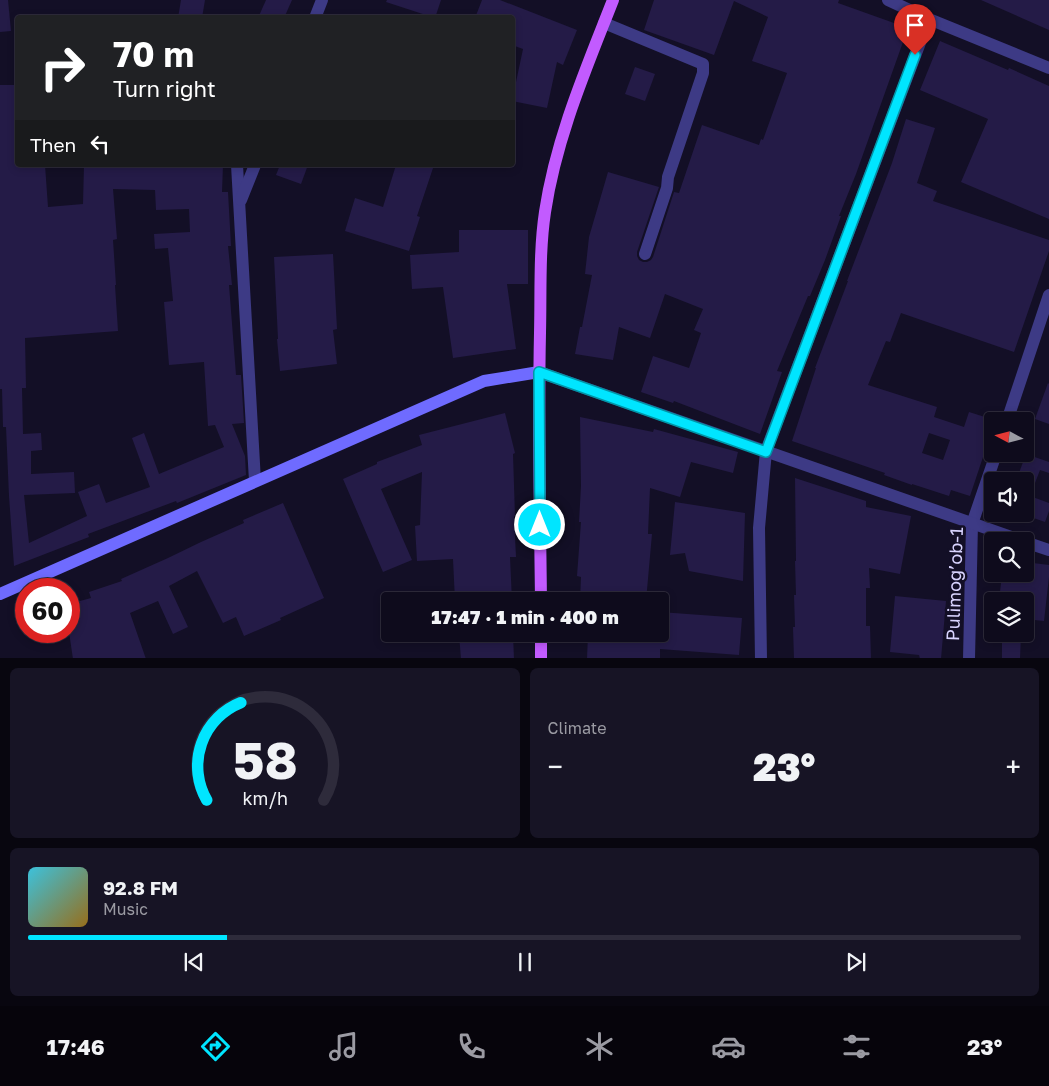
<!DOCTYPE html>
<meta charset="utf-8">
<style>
:root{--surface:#0e0b1c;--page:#171425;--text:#f1f3f6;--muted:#9b9ba3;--line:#2e2b3b;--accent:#00e5ff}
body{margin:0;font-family:"Golos Text",sans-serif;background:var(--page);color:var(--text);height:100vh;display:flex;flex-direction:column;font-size:19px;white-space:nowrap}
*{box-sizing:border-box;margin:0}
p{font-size:16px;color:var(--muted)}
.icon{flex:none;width:28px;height:28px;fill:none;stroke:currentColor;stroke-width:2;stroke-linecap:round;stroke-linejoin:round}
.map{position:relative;height:658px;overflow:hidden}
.drawer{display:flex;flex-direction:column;gap:10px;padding:10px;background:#08060f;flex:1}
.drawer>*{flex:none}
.guide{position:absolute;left:15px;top:15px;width:500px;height:152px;border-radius:5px;box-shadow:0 2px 8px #0003,0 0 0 1px var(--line);background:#202124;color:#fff;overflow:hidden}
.needle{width:32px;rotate:277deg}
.tools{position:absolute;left:984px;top:412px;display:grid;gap:10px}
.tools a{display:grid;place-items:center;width:50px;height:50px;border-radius:5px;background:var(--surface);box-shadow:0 2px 8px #0003,0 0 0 1px var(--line);font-size:25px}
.speed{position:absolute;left:15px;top:578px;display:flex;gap:10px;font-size:25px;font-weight:700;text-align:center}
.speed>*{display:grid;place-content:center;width:65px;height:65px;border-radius:50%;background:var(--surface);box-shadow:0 2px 8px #0003,0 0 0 1px var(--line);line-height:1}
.speed .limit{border:8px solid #d22;background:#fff;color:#111}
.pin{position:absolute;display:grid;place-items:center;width:42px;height:42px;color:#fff;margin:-51px -21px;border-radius:50% 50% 50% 0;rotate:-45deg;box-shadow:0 0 5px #0007}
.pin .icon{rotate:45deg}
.me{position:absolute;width:55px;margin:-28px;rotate:0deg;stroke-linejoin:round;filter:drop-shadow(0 0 4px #0008)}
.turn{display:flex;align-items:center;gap:18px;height:105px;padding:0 15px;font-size:22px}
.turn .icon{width:65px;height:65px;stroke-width:2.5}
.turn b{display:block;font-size:35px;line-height:42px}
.then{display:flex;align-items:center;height:48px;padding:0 15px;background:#0003;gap:10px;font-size:19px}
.big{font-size:38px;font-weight:800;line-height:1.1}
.drawer .widget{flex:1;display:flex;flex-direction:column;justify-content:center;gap:8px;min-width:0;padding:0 18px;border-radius:8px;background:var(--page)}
.drawer .dial{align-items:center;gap:0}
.dial svg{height:130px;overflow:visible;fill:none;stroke:var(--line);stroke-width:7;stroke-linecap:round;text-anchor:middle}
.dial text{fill:var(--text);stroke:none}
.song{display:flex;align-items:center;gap:15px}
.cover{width:60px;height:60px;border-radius:8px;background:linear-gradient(135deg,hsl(190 70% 55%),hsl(40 70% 35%))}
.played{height:5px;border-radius:2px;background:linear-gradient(90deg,var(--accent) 20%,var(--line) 20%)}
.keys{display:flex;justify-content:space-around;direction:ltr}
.heat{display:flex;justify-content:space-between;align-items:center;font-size:28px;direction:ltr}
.drawer .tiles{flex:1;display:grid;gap:10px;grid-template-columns:1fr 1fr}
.widget:last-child{grid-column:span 2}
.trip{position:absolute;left:381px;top:592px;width:288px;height:50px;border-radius:5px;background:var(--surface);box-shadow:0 2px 8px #0003,0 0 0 1px var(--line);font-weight:800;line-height:50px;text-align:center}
.dock{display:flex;height:80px;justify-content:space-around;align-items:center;background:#06040b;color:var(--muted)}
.dock .icon{width:35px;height:35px}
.dock .on{color:var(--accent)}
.dock b{font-size:22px;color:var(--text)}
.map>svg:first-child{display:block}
.building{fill:#241b47;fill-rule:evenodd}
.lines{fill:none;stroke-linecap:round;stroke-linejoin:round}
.minor{stroke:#3d3a85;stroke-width:12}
.tertiary{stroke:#3d3a85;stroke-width:12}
.secondary{stroke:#6f6bff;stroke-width:12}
.primary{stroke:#c25bff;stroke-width:12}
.route-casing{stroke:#0095a6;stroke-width:12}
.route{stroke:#00e5ff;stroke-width:9}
.labels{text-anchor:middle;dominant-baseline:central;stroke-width:5;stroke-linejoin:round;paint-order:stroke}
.street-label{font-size:18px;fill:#d9d4ff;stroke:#130f26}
</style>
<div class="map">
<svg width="1049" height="659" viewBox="0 0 1049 659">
<rect width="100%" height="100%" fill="#130f26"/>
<!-- building -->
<g class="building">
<path d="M0,0H8L11,31L0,32Z"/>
<path d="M181,0H205L202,18H178Z"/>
<path d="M266,0H292L284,18H258Z"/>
<path d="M387,0H441L435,18L386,2Z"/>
<path d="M482,0H500L577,30L563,65L557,62L547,108L512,101L523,49L512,45V18H475Z"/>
<path d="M654,0H839L838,3L908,28L856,174L839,216H841L825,260L810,296H808L777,371L782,372L760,434L674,401L673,403L641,392L653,356L689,368L701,333L694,330L703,309L665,294L650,338L619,327L613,360L575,354L580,327H582L592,275L585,274L589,237L608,172L659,187L637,252V256L639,260L643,262H647L651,260L653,257L674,192L679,193L702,125L759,145L761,139L763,140L787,73L752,61L768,17L734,1L714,55L644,30Z"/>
<path d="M981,0H1049V30Z"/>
<path d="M940,41L1008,70L1009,68L1049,86V219L961,182L988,119L920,90Z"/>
<path d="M635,67L655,74L645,101L625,94Z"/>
<path d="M0,85H18V165H45L48,207L83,204L84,165H223L222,192H228L231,246H228L232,285H229L236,375H241L244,423L232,424L245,456L246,475L177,503L176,501L88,534L89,537L14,566L9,496L6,427H3L2,389H0ZM113,189L155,190L156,210L189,209L190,232L154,234L155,249L168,248L173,301L164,302L169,365L204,362L208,426L215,425L224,447L159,474L144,433L132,438L150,487L106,503L99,484L78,492L87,516L29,543L24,495L75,493L74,472L31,474V451L42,450L41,433L23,434L22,388H26L25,338L118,331L115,285H116L113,240L117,239Z"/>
<path d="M906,119L935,128L917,183L937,191L933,201L1049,240V251L1014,352L901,313L890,342L886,341L868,385L937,407L934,417L964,427L969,412L988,418L983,433L990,436L970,496L951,490L949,496L912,484V485L884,475L885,473L792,441L816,368H815L848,281H847L892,163ZM929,433L950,440L943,460L922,453Z"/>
<path d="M280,165H308L301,184L276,175Z"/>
<path d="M396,165H434L417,216L420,217L409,251L345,231L355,198L383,207Z"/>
<path d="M459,230H528V284H507L516,349L453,358L443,287L412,289L410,255L459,252Z"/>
<path d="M333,254L337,329L333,330L337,364L280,371L277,339H278L274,257Z"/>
<path d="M1048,383L1049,384V424L1035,419Z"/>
<path d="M505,413L515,453L513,454L515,516H514L516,557H510L512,601H455L453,559L417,561L415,526L420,525L422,472L381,489L412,560L383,572L343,479L377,464V462L422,445L419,435Z"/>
<path d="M580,417L653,432L654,429L738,452L733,473L691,462L680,497L650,488L648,534H652L646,601H580L581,577L577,576L581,522H579L581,486Z"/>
<path d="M1026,454L1049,462V473L1040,470L1030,496L1049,503V511L1045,522L1025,515V481H1016Z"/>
<path d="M795,478L866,501V507L911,516L900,574L869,568L870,588H866V626H870L871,659H794L793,627H795L794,595H796L795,561H796Z"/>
<path d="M675,502L745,513L743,581L689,571L685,553L670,555Z"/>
<path d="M283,503L324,598L280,618L281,620L244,636L236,617L223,623L197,571L169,586L188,627L173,634L158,601L130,613L146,659H73L69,632V604L91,598L89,592L122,581L121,579L168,558L201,542L244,523L243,520Z"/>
<path d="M1025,562L1049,565V577L1044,621L1025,619V601H999L1002,574H1025Z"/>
<path d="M895,596L946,601L941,659H920L919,655L890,652Z"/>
<path d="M660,612L742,618L739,655L660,649V659H587L588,634H660Z"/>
<path d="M459,634H513L514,659H461Z"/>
<path d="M1002,634H1021L1020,659H1002Z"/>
</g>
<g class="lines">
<!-- minor -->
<g class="minor">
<path d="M888,0L929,19L1049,68"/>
<path d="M315,18L322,0"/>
<path d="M604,23L703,64V73L668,177L667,188L645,254"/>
<path d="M237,165L255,481"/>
<path d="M241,200L255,165"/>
<path d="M1007,421L1049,295"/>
<path d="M761,659L759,528L766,451L929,19"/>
<path d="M969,659L972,524L996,454"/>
</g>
<!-- tertiary -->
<g class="tertiary">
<path d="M539,372L1023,541"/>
<path d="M1025,542L1049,550"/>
</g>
<!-- secondary -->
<path class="secondary" d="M0,594L484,381L539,372"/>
<!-- primary -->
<g class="primary">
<path d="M541,601C540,512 538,422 540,333C541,293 539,252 545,212C556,138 586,69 613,0"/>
<path d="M541,634V659"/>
</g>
</g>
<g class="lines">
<!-- route casing -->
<g class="route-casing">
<path id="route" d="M540,525L539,372L766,452L915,55"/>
</g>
<!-- route -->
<use href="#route" class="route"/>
</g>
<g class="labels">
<!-- street labels -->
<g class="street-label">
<text transform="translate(954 584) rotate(-88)">Pulimog’ob-1</text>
</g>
</g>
</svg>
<div class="tools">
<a><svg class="needle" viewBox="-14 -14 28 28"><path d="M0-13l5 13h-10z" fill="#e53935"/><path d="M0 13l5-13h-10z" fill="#9b9ba3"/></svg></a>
<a><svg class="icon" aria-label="sound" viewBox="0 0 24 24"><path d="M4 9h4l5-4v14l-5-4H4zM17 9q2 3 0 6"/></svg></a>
<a><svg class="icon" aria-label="search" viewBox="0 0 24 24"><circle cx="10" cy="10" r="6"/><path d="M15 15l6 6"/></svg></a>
<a><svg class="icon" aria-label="layers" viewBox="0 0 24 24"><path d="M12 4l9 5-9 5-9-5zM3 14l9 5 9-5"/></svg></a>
</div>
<div class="speed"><div class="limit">60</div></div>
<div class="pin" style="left:915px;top:55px;background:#d93025"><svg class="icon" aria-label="arrive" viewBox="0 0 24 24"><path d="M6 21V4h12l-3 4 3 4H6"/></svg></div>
<svg class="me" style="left:540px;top:525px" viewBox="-20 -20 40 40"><circle r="17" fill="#00e5ff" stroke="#fff" stroke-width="3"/><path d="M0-11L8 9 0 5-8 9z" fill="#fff"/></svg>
<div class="trip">17:47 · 1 min · 400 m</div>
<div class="guide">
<div class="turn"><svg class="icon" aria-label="right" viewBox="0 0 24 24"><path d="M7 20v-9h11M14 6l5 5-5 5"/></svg><div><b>70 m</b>Turn right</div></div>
<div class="then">Then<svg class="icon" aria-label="left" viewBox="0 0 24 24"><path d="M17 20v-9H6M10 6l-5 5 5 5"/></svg></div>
</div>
</div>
<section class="drawer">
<div class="tiles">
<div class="widget dial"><svg viewBox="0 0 100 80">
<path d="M14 69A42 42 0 1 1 86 69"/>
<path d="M14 69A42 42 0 0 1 35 9" stroke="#00e5ff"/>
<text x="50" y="56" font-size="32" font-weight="700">58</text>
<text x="50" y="72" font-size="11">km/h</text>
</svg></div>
<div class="widget"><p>Climate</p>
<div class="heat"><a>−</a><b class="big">23°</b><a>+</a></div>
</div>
<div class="widget">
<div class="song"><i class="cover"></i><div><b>92.8 FM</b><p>Music</p></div></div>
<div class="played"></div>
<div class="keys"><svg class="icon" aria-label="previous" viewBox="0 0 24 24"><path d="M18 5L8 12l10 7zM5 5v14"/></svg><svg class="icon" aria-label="pause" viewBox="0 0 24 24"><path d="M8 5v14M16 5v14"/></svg><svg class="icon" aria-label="next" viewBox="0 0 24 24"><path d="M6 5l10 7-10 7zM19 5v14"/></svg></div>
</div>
</div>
</section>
<nav class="dock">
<b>17:46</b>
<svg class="icon on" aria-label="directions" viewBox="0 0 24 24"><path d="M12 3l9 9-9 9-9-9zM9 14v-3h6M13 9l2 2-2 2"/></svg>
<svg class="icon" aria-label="music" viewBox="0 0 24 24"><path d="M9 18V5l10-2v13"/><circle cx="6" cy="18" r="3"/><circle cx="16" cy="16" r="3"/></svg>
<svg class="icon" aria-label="phone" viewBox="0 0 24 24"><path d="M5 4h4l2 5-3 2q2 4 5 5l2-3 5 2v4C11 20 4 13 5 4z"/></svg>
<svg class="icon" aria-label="climate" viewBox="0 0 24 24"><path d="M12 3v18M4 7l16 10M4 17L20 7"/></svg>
<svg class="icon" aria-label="car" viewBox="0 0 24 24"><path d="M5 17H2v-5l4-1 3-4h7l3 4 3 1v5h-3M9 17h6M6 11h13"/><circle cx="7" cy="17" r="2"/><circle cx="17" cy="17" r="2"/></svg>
<svg class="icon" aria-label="filters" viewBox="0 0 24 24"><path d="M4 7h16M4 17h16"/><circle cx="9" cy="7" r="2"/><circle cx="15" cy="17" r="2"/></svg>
<b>23°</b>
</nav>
